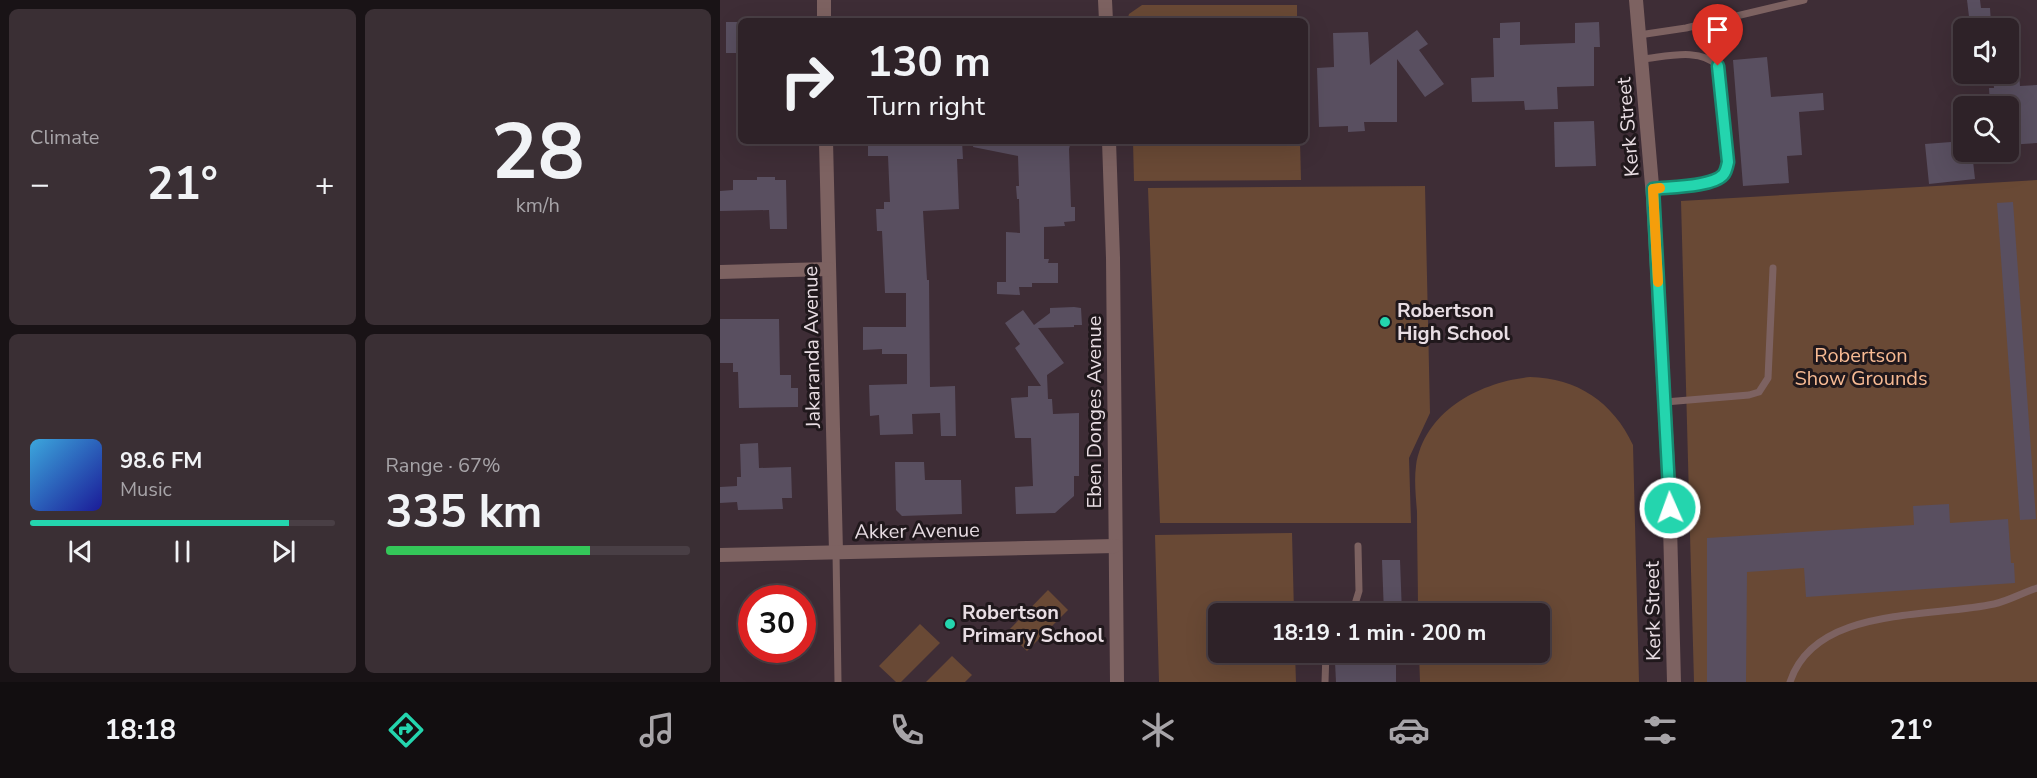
<!DOCTYPE html>
<meta charset="utf-8">
<style>
:root{--surface:#2e2228;--page:#3a2f34;--text:#f1f3f6;--muted:#a7a4a8;--line:#493f45;--accent:#24d5ae}
body{margin:0;font-family:"Nunito Sans",sans-serif;background:var(--page);color:var(--text);height:100vh;display:flex;flex-direction:column;font-size:22px;white-space:nowrap}
*{box-sizing:border-box;margin:0}
p{font-size:20px;color:var(--muted)}
.icon{flex:none;width:33px;height:33px;fill:none;stroke:currentColor;stroke-width:2;stroke-linecap:round;stroke-linejoin:round}
.map{position:relative;flex:1;overflow:hidden}
.sheet{display:flex;flex-direction:column;gap:9px;padding:9px;background:#191316;width:720px}
.sheet>*{flex:none}
.banner{position:absolute;left:18px;top:18px;width:570px;height:126px;border-radius:9px;box-shadow:0 6px 24px #0002,0 0 0 2px var(--line);background:#2e2228;color:var(--text);overflow:hidden}
.fabs{position:absolute;left:1233px;top:18px;display:grid;gap:12px}
.fabs a{display:grid;place-items:center;width:66px;height:66px;border-radius:9px;background:var(--surface);box-shadow:0 6px 24px #0002,0 0 0 2px var(--line);font-size:30px}
.speed{position:absolute;left:18px;top:585px;display:flex;gap:12px;font-size:30px;font-weight:700;text-align:center}
.speed>*{display:grid;place-content:center;width:78px;height:78px;border-radius:50%;background:var(--surface);box-shadow:0 6px 24px #0002,0 0 0 2px var(--line);line-height:1}
.speed .limit{border:9px solid #d22;background:#fff;color:#111}
.pin{position:absolute;display:grid;place-items:center;width:51px;height:51px;color:#fff;margin:-62px -26px;border-radius:50% 50% 50% 0;rotate:-45deg;box-shadow:0 0 6px #0007}
.pin .icon{rotate:45deg}
.me{position:absolute;width:66px;margin:-33px;rotate:358deg;stroke-linejoin:round;filter:drop-shadow(0 0 4px #0008)}
.turn{display:flex;align-items:center;gap:21px;height:126px;padding:0 30px;font-size:27px}
.turn .icon{width:78px;height:78px;stroke-width:2.5}
.turn b{display:block;font-size:42px;line-height:51px}
.big{font-size:45px;font-weight:700;line-height:1.1}
.sheet .tile{flex:1;display:flex;flex-direction:column;justify-content:center;gap:9px;min-width:0;padding:0 21px;border-radius:9px;background:var(--page)}
.sheet .dial{align-items:center;gap:0}
.dial b{font-size:78px;line-height:1}
.song{display:flex;align-items:center;gap:18px}
.cover{width:72px;height:72px;border-radius:9px;background:linear-gradient(135deg,hsl(200 70% 55%),hsl(240 70% 35%))}
.played{height:6px;border-radius:3px;background:linear-gradient(90deg,var(--accent) 85%,var(--line) 85%)}
.keys{display:flex;justify-content:space-around;direction:ltr}
.heat{display:flex;justify-content:space-between;align-items:center;font-size:33px;direction:ltr}
.charge{height:9px;border-radius:4px;background:linear-gradient(90deg,#34c759 67%,var(--line) 0)}
.sheet .tiles{flex:1;display:grid;gap:9px;grid-template-columns:repeat(2,1fr)}
.trip{position:absolute;left:488px;top:603px;width:342px;height:60px;border-radius:9px;background:var(--surface);box-shadow:0 6px 24px #0002,0 0 0 2px var(--line);font-weight:700;line-height:60px;text-align:center}
.menu{display:flex;height:96px;justify-content:space-around;align-items:center;background:#120e10;color:var(--muted)}
.menu .icon{width:42px;height:42px}
.menu .active{color:var(--accent)}
.menu b{font-size:27px;color:var(--text)}
main{display:flex;flex:1;min-height:0}
.map>svg:first-child{display:block}
.green{fill:#694935}
.building{fill:#594f60}
.lines{fill:none;stroke-linecap:round;stroke-linejoin:round}
.lane{stroke:#7d6261;stroke-width:7}
.street{stroke:#7d6261;stroke-width:14}
.route-casing{stroke:#178a71;stroke-width:15}
.route{stroke:#24d5ae;stroke-width:10}
.slow{stroke:#f59e0b;stroke-width:10}
.poi-dot{fill:#24d5ae;stroke:#20181c;stroke-width:2}
.labels{text-anchor:middle;dominant-baseline:central;stroke-width:6;stroke-linejoin:round;paint-order:stroke}
.street-label{font-size:20px;fill:#e8dde3;stroke:#20181c}
.poi-label{font-size:20px;font-weight:bold;fill:#e8dde3;stroke:#20181c;text-anchor:start}
.park-label{font-size:20px;fill:#f7ba93;stroke:#20181c}
</style>
<main>
<section class="sheet">
<div class="tiles">
<div class="tile"><p>Climate</p>
<div class="heat"><a>−</a><b class="big">21°</b><a>+</a></div>
</div>
<div class="tile dial"><b>28</b><p>km/h</p></div>
<div class="tile">
<div class="song"><i class="cover"></i><div><b>98.6 FM</b><p>Music</p></div></div>
<div class="played"></div>
<div class="keys"><svg class="icon" aria-label="previous" viewBox="0 0 24 24"><path d="M18 5L8 12l10 7zM5 5v14"/></svg><svg class="icon" aria-label="pause" viewBox="0 0 24 24"><path d="M8 5v14M16 5v14"/></svg><svg class="icon" aria-label="next" viewBox="0 0 24 24"><path d="M6 5l10 7-10 7zM19 5v14"/></svg></div>
</div>
<div class="tile"><p>Range · 67%</p><b class="big">335 km</b><div class="charge"></div></div>
</div>
</section>
<div class="map">
<svg width="1317" height="682" viewBox="0 0 1317 682">
<rect width="100%" height="100%" fill="#3e2d36"/>
<!-- green -->
<g class="green">
<path d="M422,5H577V21H407L409,14Z"/>
<path d="M413,141H580L581,180L414,181Z"/>
<path d="M1317,180V682H974L961,201Z"/>
<path d="M705,186L710,413L689,458L691,523H440L428,188Z"/>
<path d="M810,377C857,378 893,402 913,445L919,682H700L699,653L819,652V614L698,613C698,580 697,546 697,512C696,498 694,481 696,466C704,411 760,382 810,377Z"/>
<path d="M572,533L574,613L498,614V652L575,653L576,682H439L435,535Z"/>
<path d="M328,590L348,610L307,651L287,632Z"/>
<path d="M200,624L220,643L181,682H176L159,666Z"/>
<path d="M232,656L252,675L245,682H206Z"/>
</g>
<!-- building -->
<g class="building">
<path d="M1247,0H1260L1261,8H1270L1271,23L1250,25Z"/>
<rect x="6" y="22" width="15" height="31"/>
<path d="M800,22V45L855,43V23L879,22L880,47H874V86L837,87L838,109L805,110L804,101L752,102L751,78L774,77L773,38H780V23Z"/>
<path d="M697,30L708,44L699,50L724,84L705,97L677,59V122H644L645,131L628,132V126L599,127L597,68L614,67L613,33L648,32L650,65Z"/>
<path d="M1047,57L1051,97L1103,93L1104,110L1079,112L1082,155L1067,156L1069,183L1023,186L1013,60Z"/>
<path d="M1273,74H1299L1300,86L1317,85V143L1288,145V106H1270L1269,88H1274Z"/>
<path d="M874,121L876,166L835,167L834,122Z"/>
<path d="M148,141H242L243,159H237L239,209L203,211L207,280H209L210,387L235,386L236,436H221L220,413L192,414L193,434L160,435L159,415L150,416L149,385L187,384V354H162V349L143,350V327H186V293H165L162,231H157L156,209H164V202H170L168,156H148Z"/>
<path d="M254,141H351L349,149L351,207H355V221L344,222L345,226L324,227V259H329L328,263H338V283H312V287H299L300,295L277,294V282H286V232L300,233L299,199H297L296,186H299L298,156L253,147Z"/>
<path d="M1244,141V152H1252L1255,179L1209,184L1205,144Z"/>
<path d="M37,177H55V180H66L67,229H50L49,210L0,211V191L13,190V180H37Z"/>
<path d="M1293,202L1316,519L1300,520L1277,203Z"/>
<path d="M354,307L361,308L362,325H354V327L318,328L344,363L327,375L328,399H332L333,414L359,413V476H354V496L335,513L296,514L295,487L313,486L311,438H295L291,398L308,397V386H321L295,348L300,344L285,323L303,310L314,325L330,313V308Z"/>
<path d="M0,319H59L60,375H71V388H78V407L19,408L18,372H13V363H0Z"/>
<path d="M38,443L39,468L71,467L72,498H62L63,509L18,510L17,502L0,503V487L17,486V477H21L20,444Z"/>
<path d="M175,462H204L205,480H241L242,514L182,516L176,510Z"/>
<path d="M1229,504L1230,523L1288,519L1291,563H1294L1295,583L1086,597L1084,568L1027,572L1026,682H987V538L1194,525L1193,506Z"/>
<path d="M662,560H680L682,614H664Z"/>
<path d="M676,661V682H616L615,662Z"/>
</g>
<g class="lines">
<!-- lane -->
<g class="lane">
<path d="M919,35L966,28L1084,0"/>
<path d="M921,59C945,57 980,47 998,66L1008,162C1007,167 1006,172 1003,175C992,187 949,187 933,189"/>
<path d="M945,402L1029,395L1039,392L1048,378L1053,268"/>
<path d="M116,552L118,682"/>
<path d="M632,614L639,591L638,546"/>
<path d="M605,682L606,652"/>
<path d="M1070,682C1095,606 1209,618 1274,604C1288,601 1302,593 1317,588"/>
</g>
<!-- street -->
<g class="street">
<path d="M104,0V21"/>
<path d="M385,0L386,21"/>
<path d="M916,0L933,197L949,486L954,682"/>
<path d="M106,141L116,552"/>
<path d="M389,141L393,258L397,682"/>
<path d="M0,272L109,269"/>
<path d="M0,555L395,546"/>
</g>
</g>
<g class="lines">
<!-- route casing -->
<g class="route-casing">
<path id="route" d="M950,508L933,189C949,187 992,187 1003,175C1006,172 1007,167 1008,162L998,66"/>
</g>
<!-- route -->
<use href="#route" class="route"/>
<!-- slow -->
<path class="slow" d="M938,282L933,189L940,188"/>
</g>
<!-- markers -->
<g class="poi-dot">
<circle cx="665" cy="322" r="6"/>
<circle cx="230" cy="624" r="6"/>
</g>
<g class="labels">
<!-- street labels -->
<g class="street-label">
<text transform="translate(908 127) rotate(-95)">Kerk Street</text>
<text transform="translate(92 347) rotate(-91)">Jakaranda Avenue</text>
<text transform="translate(374 412) rotate(-90)">Eben Donges Avenue</text>
<text transform="translate(197 531) rotate(-1)">Akker Avenue</text>
<text transform="translate(933 611) rotate(-91)">Kerk Street</text>
</g>
<!-- poi labels -->
<g class="poi-label">
<text x="677" y="310">Robertson<tspan x="677" dy="23">High School</tspan></text>
<text x="242" y="612">Robertson<tspan x="242" dy="23">Primary School</tspan></text>
</g>
<!-- park labels -->
<g class="park-label">
<text x="1141" y="355">Robertson<tspan x="1141" dy="23">Show Grounds</tspan></text>
</g>
</g>
</svg>
<div class="fabs">
<a><svg class="icon" aria-label="sound" viewBox="0 0 24 24"><path d="M4 9h4l5-4v14l-5-4H4zM17 9q2 3 0 6"/></svg></a>
<a><svg class="icon" aria-label="search" viewBox="0 0 24 24"><circle cx="10" cy="10" r="6"/><path d="M15 15l6 6"/></svg></a>
</div>
<div class="speed"><div class="limit">30</div></div>
<div class="pin" style="left:998px;top:66px;background:#d93025"><svg class="icon" aria-label="arrive" viewBox="0 0 24 24"><path d="M6 21V4h12l-3 4 3 4H6"/></svg></div>
<svg class="me" style="left:950px;top:508px" viewBox="-20 -20 40 40"><circle r="17" fill="#24d5ae" stroke="#fff" stroke-width="3"/><path d="M0-11L8 9 0 5-8 9z" fill="#fff"/></svg>
<div class="trip">18:19 · 1 min · 200 m</div>
<div class="banner">
<div class="turn"><svg class="icon" aria-label="right" viewBox="0 0 24 24"><path d="M7 20v-9h11M14 6l5 5-5 5"/></svg><div><b>130 m</b>Turn right</div></div>
</div>
</div>
</main>
<nav class="menu">
<b>18:18</b>
<svg class="icon active" aria-label="directions" viewBox="0 0 24 24"><path d="M12 3l9 9-9 9-9-9zM9 14v-3h6M13 9l2 2-2 2"/></svg>
<svg class="icon" aria-label="music" viewBox="0 0 24 24"><path d="M9 18V5l10-2v13"/><circle cx="6" cy="18" r="3"/><circle cx="16" cy="16" r="3"/></svg>
<svg class="icon" aria-label="phone" viewBox="0 0 24 24"><path d="M5 4h4l2 5-3 2q2 4 5 5l2-3 5 2v4C11 20 4 13 5 4z"/></svg>
<svg class="icon" aria-label="climate" viewBox="0 0 24 24"><path d="M12 3v18M4 7l16 10M4 17L20 7"/></svg>
<svg class="icon" aria-label="car" viewBox="0 0 24 24"><path d="M5 17H2v-5l4-1 3-4h7l3 4 3 1v5h-3M9 17h6M6 11h13"/><circle cx="7" cy="17" r="2"/><circle cx="17" cy="17" r="2"/></svg>
<svg class="icon" aria-label="filters" viewBox="0 0 24 24"><path d="M4 7h16M4 17h16"/><circle cx="9" cy="7" r="2"/><circle cx="15" cy="17" r="2"/></svg>
<b>21°</b>
</nav>
